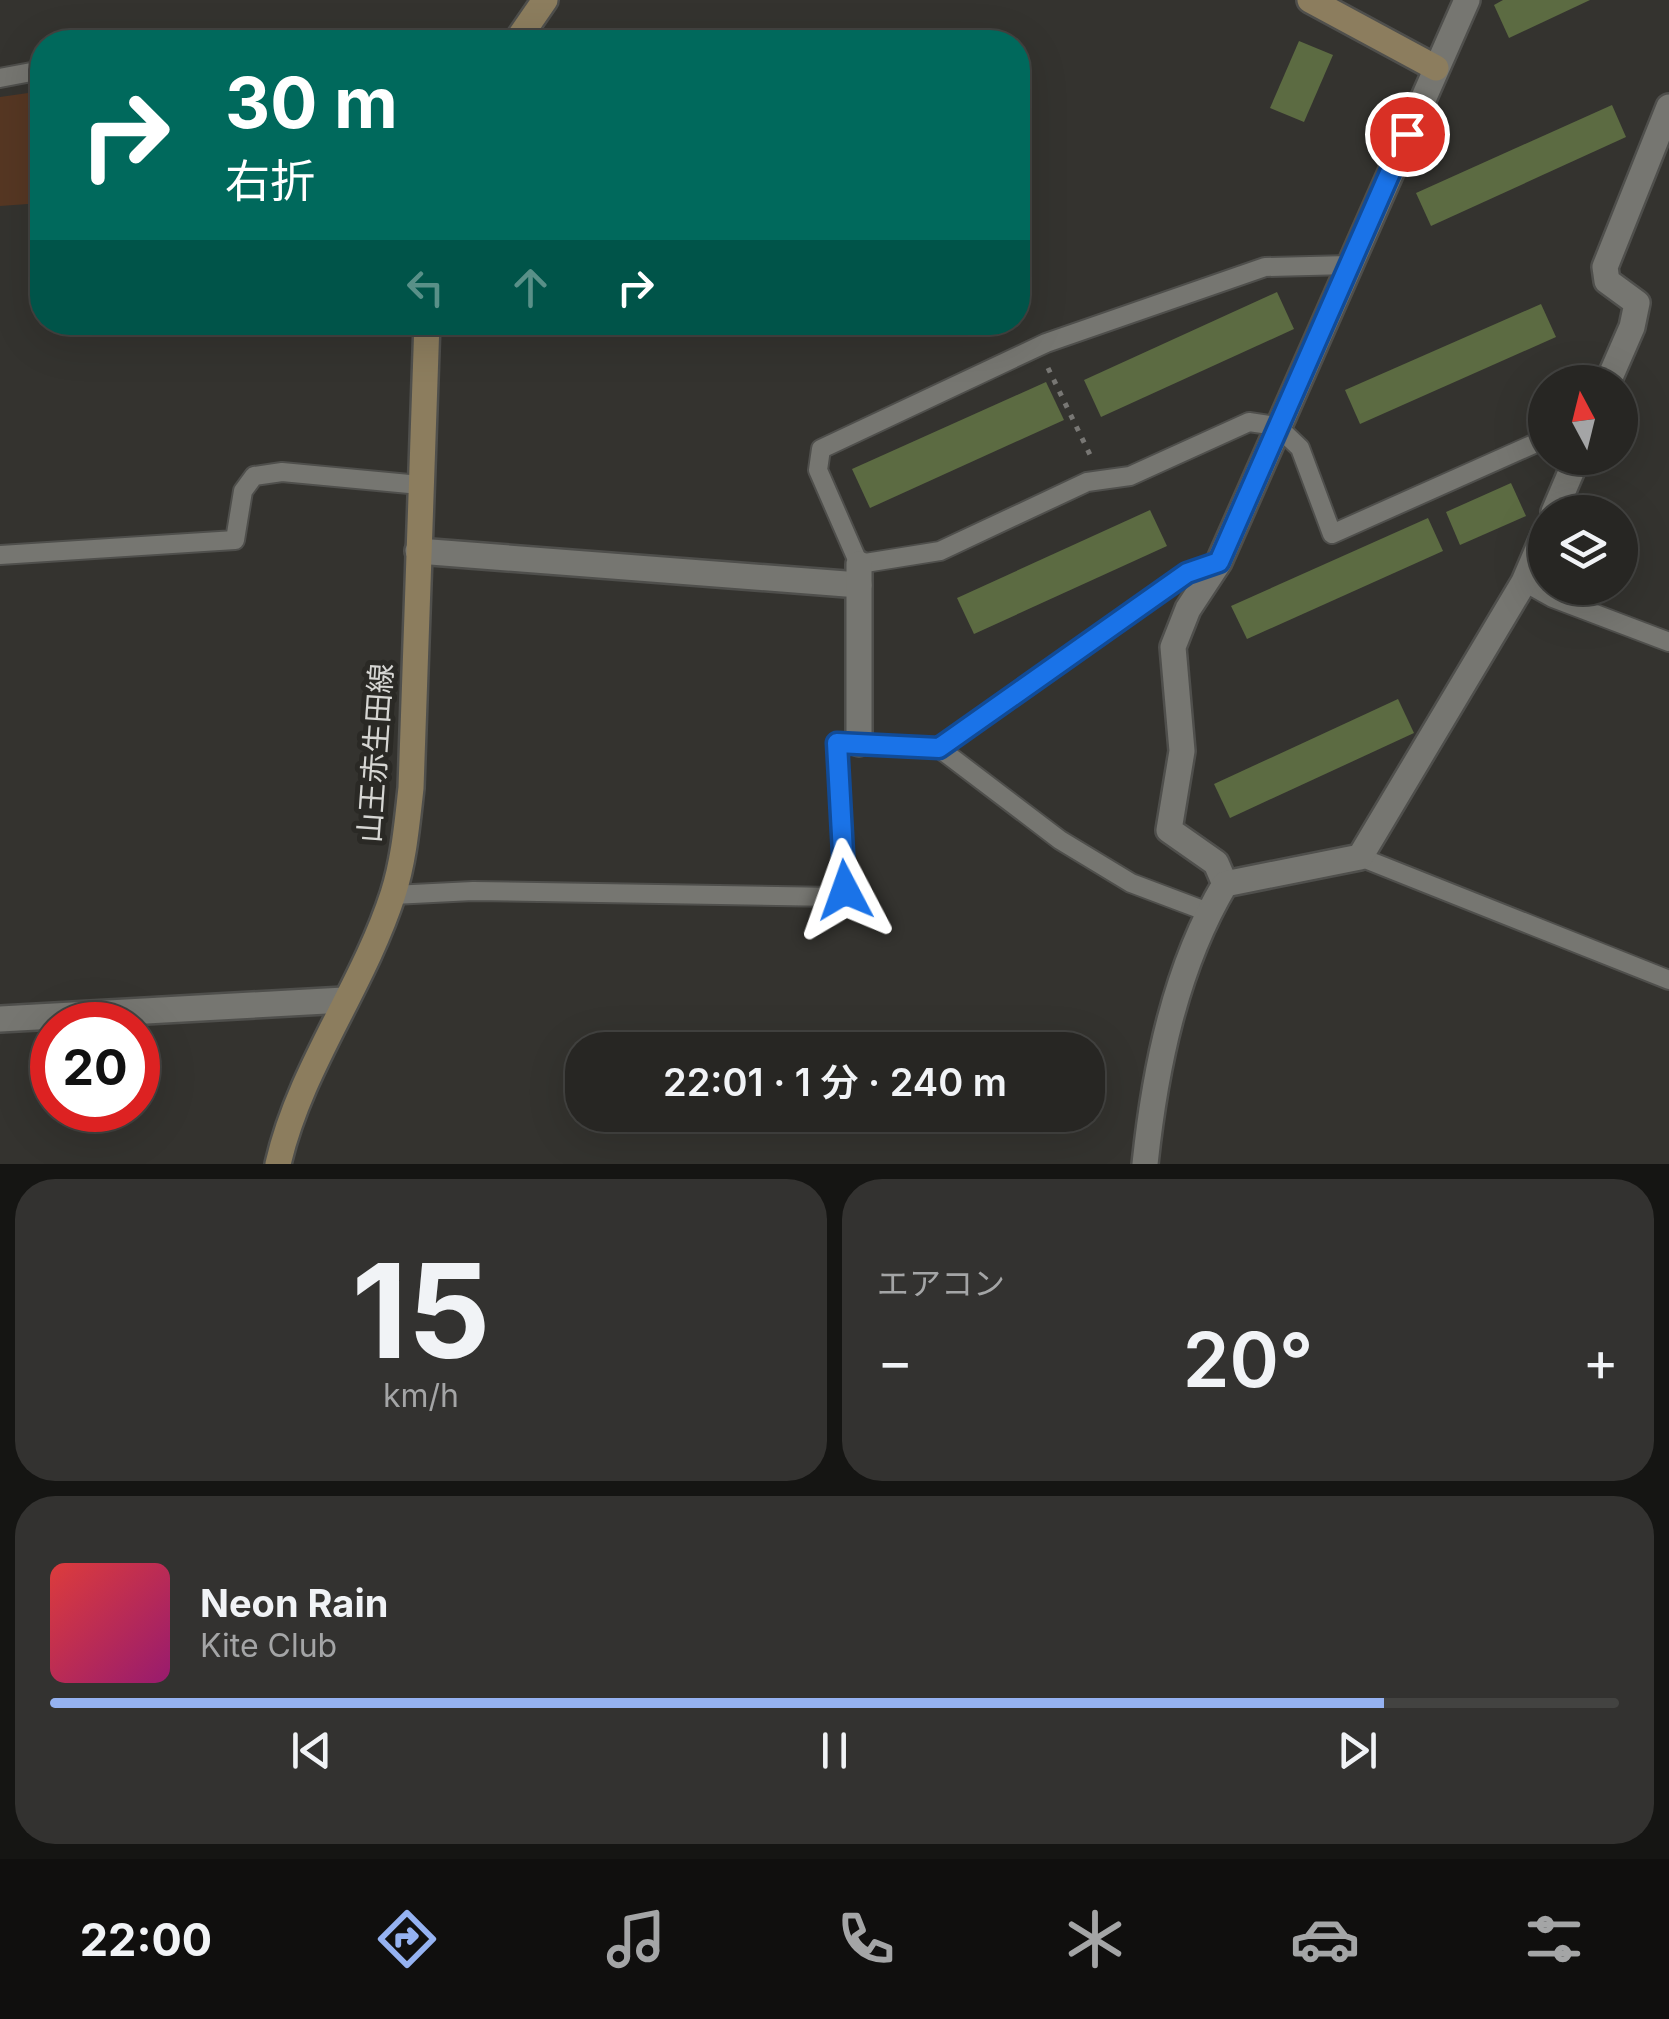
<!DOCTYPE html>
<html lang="ja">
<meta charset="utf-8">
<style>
:root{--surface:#272623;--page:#333230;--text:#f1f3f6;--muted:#a4a5a6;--line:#434341;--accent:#95b2f1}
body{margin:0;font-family:Inter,"Noto Sans JP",sans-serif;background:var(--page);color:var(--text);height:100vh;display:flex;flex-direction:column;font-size:38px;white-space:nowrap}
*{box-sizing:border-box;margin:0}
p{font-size:32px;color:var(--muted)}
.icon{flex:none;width:55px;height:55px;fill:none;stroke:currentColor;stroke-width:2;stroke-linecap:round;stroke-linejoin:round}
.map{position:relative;height:1164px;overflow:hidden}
.drawer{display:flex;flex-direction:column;gap:15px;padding:15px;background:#151513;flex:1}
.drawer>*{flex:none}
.top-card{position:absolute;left:30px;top:30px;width:1000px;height:305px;border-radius:40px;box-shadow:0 10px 40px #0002,0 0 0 2px var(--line);background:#00695c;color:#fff;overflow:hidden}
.needle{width:65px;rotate:353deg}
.fabs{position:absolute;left:1528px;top:365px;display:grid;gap:20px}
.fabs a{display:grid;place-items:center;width:110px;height:110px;border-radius:50%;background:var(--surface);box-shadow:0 10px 40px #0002,0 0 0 2px var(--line);font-size:50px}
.speed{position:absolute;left:30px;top:1002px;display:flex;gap:20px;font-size:50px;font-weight:700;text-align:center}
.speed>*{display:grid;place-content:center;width:130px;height:130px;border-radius:50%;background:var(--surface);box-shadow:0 10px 40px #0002,0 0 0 2px var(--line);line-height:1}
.speed .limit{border:15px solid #d22;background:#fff;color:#111}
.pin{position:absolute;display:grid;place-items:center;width:85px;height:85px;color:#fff;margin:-42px;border:5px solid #fff;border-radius:50%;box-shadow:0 2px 10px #0007}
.me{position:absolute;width:110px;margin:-55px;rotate:356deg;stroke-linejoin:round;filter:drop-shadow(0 0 8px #0008)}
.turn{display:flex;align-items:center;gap:35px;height:210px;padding:0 30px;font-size:45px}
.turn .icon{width:130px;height:130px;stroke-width:2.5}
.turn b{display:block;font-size:70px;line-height:85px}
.lanes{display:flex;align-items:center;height:95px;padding:0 30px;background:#0003;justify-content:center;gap:50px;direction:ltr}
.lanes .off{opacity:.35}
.big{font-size:75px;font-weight:600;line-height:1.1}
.drawer .widget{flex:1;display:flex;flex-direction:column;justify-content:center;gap:15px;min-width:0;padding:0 35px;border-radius:40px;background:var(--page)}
.drawer .dial{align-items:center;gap:0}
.dial b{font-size:130px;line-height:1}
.song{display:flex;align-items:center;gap:30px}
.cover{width:120px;height:120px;border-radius:15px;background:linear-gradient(135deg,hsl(0 70% 55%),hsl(320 70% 35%))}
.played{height:10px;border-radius:5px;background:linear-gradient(90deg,var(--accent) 85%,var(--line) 85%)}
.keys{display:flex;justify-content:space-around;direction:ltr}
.heat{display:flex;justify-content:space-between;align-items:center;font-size:55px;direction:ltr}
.drawer .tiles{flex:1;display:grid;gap:15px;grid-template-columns:1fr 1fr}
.widget:last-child{grid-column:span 2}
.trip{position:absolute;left:565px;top:1032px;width:540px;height:100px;border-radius:40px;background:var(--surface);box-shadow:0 10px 40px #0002,0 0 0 2px var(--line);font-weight:600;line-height:100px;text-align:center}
.menu{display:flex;height:160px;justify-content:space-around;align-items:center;background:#100f0e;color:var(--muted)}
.menu .icon{width:70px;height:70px}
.menu .current{color:var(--accent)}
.menu b{font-size:45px;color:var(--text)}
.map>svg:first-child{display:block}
.green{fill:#563723}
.building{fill:#5c6b42}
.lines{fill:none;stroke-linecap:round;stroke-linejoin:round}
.lane-casing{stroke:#4f4f4c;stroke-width:22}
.street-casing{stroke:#4f4f4c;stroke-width:30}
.secondary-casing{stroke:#4f4f4c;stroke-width:30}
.path{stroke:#787774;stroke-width:5;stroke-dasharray:5 8;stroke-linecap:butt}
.lane{stroke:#767671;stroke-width:18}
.street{stroke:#767671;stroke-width:25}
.secondary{stroke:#8c7d5e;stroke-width:25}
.route-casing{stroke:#114b97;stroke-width:25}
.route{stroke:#1a73e8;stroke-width:18}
.labels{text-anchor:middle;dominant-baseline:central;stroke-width:10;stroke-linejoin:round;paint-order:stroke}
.street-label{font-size:30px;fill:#d6d6d3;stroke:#2a2925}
</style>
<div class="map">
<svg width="1669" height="1164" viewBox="0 0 1669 1164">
<rect width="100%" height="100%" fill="#34332f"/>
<!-- green -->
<path class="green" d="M42,91V203L0,206V97Z"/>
<!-- building -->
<g class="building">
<path d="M1503,0H1590L1509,38L1494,5Z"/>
<path d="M1299,41L1333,55L1304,122L1270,108Z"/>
<path d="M1612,105L1626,137L1431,226L1416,193Z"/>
<path d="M1277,292L1294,329L1101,417L1084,380Z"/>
<path d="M1541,304L1556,337L1360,424L1345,390Z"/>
<path d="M1046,382L1064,420L870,508L852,469Z"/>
<path d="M1511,483L1526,516L1460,545L1446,512Z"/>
<path d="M1150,510L1167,546L974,634L957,598Z"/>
<path d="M1428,518L1443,551L1247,639L1231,606Z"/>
<path d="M1398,699L1414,733L1230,818L1214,784Z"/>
</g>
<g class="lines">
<!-- lane casing -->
<g class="lane-casing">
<g id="lane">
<path d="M394,42H445"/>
<path d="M0,78L42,70"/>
<path d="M1349,265L1265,267L1046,343L821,449L818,470L859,564L940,551L1087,482L1130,476L1249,422L1277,426L1300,448L1332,534L1545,439"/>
<path d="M0,555L235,540L243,491L254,476L282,472L420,485"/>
<path d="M1524,582L1553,598L1669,642"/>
<path d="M939,748L1187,573L1219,562"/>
<path d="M1360,857L1669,980"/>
<path d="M393,895L473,891L835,897L845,890L837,743L939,748L1060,840L1131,883L1208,912"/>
</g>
</g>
<!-- street casing -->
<g class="street-casing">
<g id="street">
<path d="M1608,382L1632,327L1637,303L1607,281L1605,267L1669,107"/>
<path d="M1554,512L1577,458"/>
<path d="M418,551L859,585"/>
<path d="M859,564V743"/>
<path d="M1225,884L1216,863L1169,830L1182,751L1173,647L1188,609L1219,562L1467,0"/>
<path d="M0,1019L344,1000"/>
<path d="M1145,1164C1155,1069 1175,968 1225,884L1360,857L1524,582L1545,533"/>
</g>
</g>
<!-- secondary casing -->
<g class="secondary-casing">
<g id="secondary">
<path d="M1310,0L1436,68"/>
<path d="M516,42L545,0"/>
<path d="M278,1164C300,1068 363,987 393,894C404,860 407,823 411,788L427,322"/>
</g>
</g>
<!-- path -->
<path class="path" d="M1048,368L1093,461"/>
<!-- lane -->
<use href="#lane" class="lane"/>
<!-- street -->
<use href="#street" class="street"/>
<!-- secondary -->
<use href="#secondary" class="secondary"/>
</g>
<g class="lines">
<!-- route casing -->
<g class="route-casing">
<path id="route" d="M845,890L837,743L939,748L1187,573L1219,562L1407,134"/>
</g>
<!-- route -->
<use href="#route" class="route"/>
</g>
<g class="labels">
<!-- street labels -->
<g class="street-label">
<text transform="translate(375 753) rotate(-86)">山王赤生田線</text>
</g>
</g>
</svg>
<div class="fabs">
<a><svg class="needle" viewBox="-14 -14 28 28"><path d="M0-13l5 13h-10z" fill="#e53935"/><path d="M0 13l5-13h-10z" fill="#a4a5a6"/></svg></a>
<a><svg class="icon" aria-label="layers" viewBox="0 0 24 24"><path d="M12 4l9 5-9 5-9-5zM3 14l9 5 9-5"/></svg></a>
</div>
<div class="speed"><div class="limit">20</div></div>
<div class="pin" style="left:1407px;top:134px;background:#d93025"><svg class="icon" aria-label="arrive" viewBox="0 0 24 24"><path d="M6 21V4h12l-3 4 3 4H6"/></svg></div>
<svg class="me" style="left:845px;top:890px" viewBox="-20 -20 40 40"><path d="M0-17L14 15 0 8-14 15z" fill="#1a73e8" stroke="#fff" stroke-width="4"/></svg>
<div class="trip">22:01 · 1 分 · 240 m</div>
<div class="top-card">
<div class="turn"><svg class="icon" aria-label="right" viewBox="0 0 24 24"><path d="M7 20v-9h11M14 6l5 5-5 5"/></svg><div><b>30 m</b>右折</div></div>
<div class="lanes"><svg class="icon off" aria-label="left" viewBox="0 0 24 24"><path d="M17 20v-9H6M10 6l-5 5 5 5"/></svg><svg class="icon off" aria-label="ahead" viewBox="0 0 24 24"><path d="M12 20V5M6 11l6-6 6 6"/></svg><svg class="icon" aria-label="right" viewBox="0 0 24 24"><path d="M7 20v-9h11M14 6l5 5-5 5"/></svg></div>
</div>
</div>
<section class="drawer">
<div class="tiles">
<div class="widget dial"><b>15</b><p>km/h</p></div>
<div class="widget"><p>エアコン</p>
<div class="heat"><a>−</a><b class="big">20°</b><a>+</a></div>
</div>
<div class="widget">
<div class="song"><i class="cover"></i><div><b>Neon Rain</b><p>Kite Club</p></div></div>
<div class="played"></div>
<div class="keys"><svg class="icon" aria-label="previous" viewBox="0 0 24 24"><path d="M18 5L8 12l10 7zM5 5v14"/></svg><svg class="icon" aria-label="pause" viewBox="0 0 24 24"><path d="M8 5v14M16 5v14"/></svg><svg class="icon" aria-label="next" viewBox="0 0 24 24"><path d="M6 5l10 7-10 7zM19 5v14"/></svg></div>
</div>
</div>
</section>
<nav class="menu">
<b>22:00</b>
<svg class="icon current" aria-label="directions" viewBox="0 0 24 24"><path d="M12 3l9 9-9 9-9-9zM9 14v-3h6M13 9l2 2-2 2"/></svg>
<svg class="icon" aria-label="music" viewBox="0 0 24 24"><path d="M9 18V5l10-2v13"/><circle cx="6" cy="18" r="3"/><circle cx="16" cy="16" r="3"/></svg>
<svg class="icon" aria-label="phone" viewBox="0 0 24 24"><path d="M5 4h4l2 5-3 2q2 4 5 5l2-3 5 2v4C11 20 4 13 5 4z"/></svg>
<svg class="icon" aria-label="climate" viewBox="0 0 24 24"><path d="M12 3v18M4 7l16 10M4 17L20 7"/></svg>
<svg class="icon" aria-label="car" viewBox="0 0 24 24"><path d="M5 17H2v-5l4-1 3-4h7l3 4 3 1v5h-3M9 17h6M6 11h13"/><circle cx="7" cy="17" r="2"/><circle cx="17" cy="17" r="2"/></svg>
<svg class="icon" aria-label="filters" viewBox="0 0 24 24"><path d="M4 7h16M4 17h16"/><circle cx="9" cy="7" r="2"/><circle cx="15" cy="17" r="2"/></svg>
</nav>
